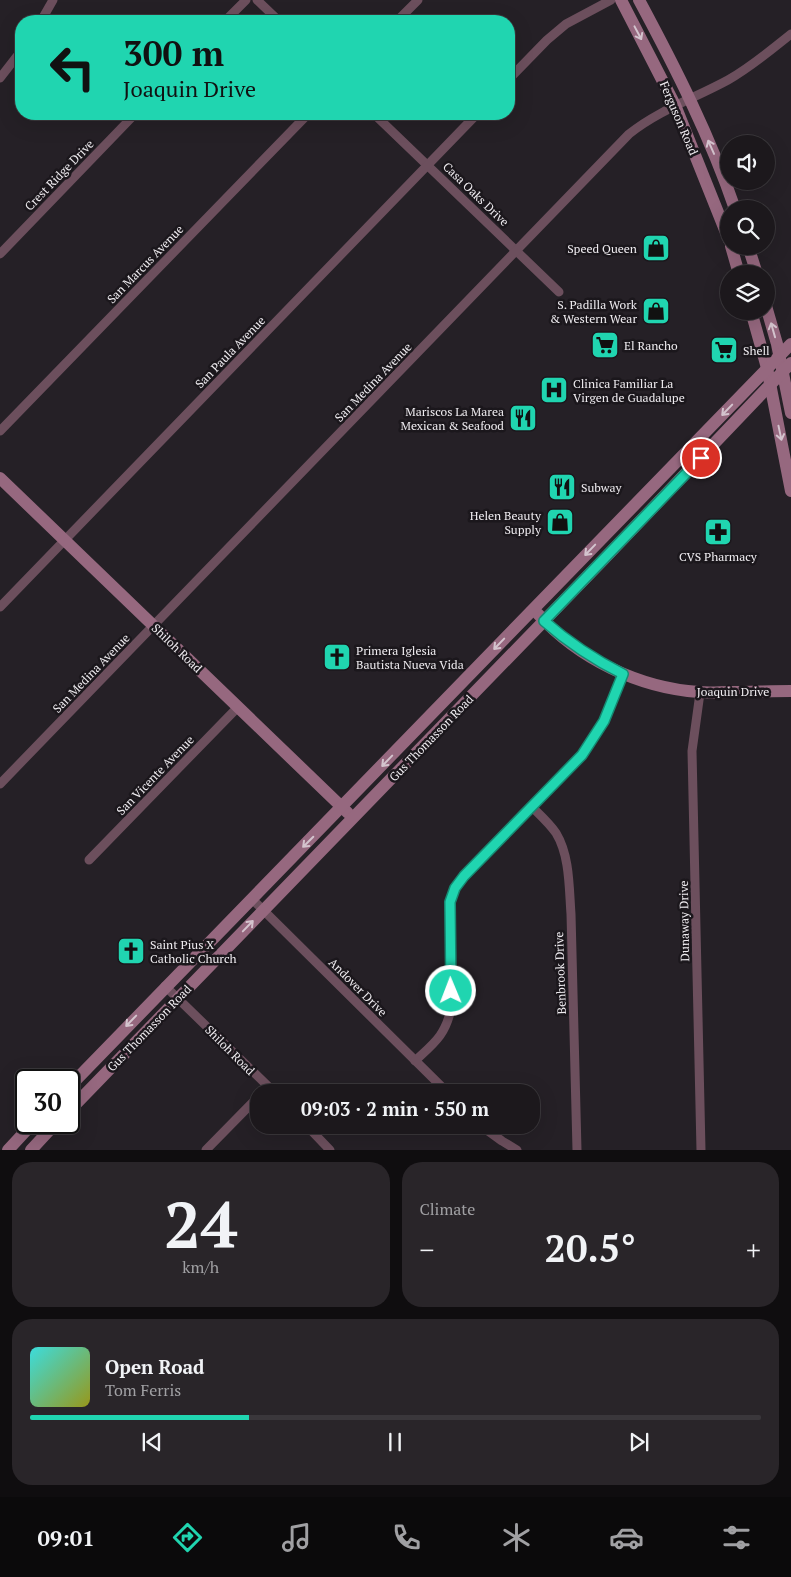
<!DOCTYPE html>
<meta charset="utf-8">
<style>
:root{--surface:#1c181c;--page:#292529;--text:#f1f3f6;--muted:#a0a0a3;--line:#3a373b;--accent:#20d5b0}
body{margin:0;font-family:"PT Serif",serif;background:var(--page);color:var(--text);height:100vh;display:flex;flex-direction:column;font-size:19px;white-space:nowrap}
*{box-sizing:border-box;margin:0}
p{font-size:16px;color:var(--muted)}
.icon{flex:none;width:28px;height:28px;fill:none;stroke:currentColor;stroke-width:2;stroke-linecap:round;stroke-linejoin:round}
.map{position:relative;height:1150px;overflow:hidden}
.panel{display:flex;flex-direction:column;gap:12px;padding:12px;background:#0f0d0f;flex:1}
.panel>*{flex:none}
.banner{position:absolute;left:15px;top:15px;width:500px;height:105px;border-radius:20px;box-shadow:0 5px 20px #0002,0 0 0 1px var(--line);background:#20d5b0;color:#111;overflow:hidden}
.buttons{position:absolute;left:720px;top:135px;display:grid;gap:10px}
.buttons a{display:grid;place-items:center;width:55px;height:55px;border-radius:50%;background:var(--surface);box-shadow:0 5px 20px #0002,0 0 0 1px var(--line);font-size:25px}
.speed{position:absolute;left:15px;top:1069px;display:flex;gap:10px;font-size:25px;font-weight:700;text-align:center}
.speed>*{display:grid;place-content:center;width:65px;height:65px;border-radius:50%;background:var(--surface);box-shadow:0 5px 20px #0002,0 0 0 1px var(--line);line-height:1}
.speed .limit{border:2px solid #111;border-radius:8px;background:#fff;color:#111}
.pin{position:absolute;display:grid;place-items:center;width:42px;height:42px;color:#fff;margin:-21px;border:2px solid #fff;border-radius:50%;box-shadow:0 1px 5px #0007}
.me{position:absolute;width:55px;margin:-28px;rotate:359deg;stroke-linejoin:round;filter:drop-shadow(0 0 4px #0008)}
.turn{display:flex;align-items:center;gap:18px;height:105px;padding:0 25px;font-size:22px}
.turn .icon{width:65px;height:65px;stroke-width:2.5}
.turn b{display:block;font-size:35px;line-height:42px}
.big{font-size:38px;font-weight:700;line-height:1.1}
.panel .card{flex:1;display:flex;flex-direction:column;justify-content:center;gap:8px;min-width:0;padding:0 18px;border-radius:20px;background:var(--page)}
.panel .dial{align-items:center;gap:0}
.dial b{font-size:65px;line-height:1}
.song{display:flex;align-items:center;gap:15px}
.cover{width:60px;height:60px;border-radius:8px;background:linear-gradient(135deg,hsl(180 70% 55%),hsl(60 70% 35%))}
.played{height:5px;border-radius:2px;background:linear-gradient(90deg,var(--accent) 30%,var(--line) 30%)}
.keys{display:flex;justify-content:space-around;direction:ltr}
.heat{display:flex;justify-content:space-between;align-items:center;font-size:28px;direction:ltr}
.panel .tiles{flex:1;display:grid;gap:12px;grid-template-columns:1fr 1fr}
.card:last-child{grid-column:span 2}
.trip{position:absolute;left:250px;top:1084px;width:290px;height:50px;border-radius:20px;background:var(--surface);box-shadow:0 5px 20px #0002,0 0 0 1px var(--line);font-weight:700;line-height:50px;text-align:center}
.dock{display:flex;height:80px;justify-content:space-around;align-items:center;background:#0b0a0b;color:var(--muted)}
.dock .icon{width:35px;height:35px}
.dock .on{color:var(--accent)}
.dock b{font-size:22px;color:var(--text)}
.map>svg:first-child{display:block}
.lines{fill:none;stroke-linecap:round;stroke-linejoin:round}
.street{stroke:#6c4f5d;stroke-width:9}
.secondary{stroke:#96687f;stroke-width:12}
.oneway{stroke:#d4c4ce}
.route-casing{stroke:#158a72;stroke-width:12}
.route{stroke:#20d5b0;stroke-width:9}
.labels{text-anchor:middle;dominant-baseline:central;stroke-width:5;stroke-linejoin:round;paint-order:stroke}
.street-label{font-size:12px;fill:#efecf0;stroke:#1b171c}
.poi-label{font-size:12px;fill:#efecf0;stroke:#1b171c;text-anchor:start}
</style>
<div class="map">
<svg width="791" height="1150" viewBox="0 0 791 1150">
<rect width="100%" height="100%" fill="#252026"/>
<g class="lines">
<!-- street -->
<g class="street">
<path d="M257,0L279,21"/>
<path d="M41,21L53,0"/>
<path d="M225,21L246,0"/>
<path d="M397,21L418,0"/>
<path d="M0,78L21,51"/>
<path d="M509,79L547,40L566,24L611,0"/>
<path d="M374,114L559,292"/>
<path d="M0,254L135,114"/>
<path d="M0,431L308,114"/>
<path d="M0,607L477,114"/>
<path d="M700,693L692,751L701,1150"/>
<path d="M0,784L629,134C659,110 695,98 728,80C751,67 771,50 791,34"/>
<path d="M532,807C540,815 549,823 556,833C570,856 569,888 571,914L577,1150"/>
<path d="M89,860L238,707"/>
<path d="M252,899L447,1092"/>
<path d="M165,986L274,1092"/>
<path d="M415,1061C434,1043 445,1036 451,1009L450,902L455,888L464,876L582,755L604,721L623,674"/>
<path d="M306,1125L330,1150"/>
<path d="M480,1125L502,1141L517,1150"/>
<path d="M206,1150L259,1096"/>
</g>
<!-- secondary -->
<g class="secondary">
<path d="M621,0L675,105L729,240"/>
<path d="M639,0C675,67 710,136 735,209"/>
<path d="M731,246L739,274"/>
<path d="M748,246L757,274"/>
<path d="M766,306L777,344L791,413"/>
<path d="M751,311L767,368L791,491"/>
<path d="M0,478L348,813"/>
<path d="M538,614C579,659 639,688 699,692C709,693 720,692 730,692C750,692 771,691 791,691"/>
<path d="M69,1087L791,344"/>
<path d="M69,1111L603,560L791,363"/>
<path d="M8,1150L34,1122"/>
<path d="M31,1150L57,1122"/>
</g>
</g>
<!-- one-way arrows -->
<defs><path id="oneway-shaft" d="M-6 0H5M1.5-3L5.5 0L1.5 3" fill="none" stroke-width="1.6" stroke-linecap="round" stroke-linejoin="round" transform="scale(1.25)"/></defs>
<g class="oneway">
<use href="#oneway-shaft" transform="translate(638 33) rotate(62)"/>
<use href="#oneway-shaft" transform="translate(711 147) rotate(-114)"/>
<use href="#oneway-shaft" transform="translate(773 330) rotate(-106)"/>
<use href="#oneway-shaft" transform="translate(727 410) rotate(134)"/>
<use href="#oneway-shaft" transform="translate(780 433) rotate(78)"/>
<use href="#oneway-shaft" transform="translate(590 550) rotate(134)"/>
<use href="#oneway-shaft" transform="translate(499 644) rotate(134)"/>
<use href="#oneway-shaft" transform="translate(387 761) rotate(134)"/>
<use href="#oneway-shaft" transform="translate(308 842) rotate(135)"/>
<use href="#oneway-shaft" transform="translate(248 926) rotate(-46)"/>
<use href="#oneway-shaft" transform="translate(131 1021) rotate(134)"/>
</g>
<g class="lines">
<!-- route casing -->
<g class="route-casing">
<path id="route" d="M451,991L450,902L455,888L464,876L582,755L604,721L623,674C593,659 569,643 544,621L701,458"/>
</g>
<!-- route -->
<use href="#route" class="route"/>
</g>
<!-- icons -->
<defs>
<g id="shop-square" transform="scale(1.4375)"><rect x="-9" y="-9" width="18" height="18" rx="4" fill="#20d5b0" stroke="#1b171c"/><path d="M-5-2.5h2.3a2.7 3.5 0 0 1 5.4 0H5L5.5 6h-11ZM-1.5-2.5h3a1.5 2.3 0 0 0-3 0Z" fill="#111"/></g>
<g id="supermarket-square" transform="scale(1.4375)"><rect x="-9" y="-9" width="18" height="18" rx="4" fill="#20d5b0" stroke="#1b171c"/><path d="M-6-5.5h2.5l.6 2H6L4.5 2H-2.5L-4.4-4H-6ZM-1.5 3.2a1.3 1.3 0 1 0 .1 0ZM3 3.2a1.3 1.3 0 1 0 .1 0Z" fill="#111"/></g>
<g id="hospital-square" transform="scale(1.4375)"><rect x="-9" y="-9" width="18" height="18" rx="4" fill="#20d5b0" stroke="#1b171c"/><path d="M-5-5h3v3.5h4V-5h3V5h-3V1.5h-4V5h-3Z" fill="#111"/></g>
<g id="restaurant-square" transform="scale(1.4375)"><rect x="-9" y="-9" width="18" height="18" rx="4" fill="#20d5b0" stroke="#1b171c"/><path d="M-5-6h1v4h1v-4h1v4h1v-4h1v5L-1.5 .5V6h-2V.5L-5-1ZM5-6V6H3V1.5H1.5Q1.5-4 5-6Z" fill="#111"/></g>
<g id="pharmacy-square" transform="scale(1.4375)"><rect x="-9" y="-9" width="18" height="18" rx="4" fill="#20d5b0" stroke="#1b171c"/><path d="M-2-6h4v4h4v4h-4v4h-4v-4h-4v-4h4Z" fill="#111"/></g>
<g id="church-square" transform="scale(1.4375)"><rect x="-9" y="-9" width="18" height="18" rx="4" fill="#20d5b0" stroke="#1b171c"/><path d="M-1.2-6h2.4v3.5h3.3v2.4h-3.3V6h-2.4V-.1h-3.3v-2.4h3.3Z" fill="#111"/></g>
</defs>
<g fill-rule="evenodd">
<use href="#shop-square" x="656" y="248"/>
<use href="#shop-square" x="656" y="311"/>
<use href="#supermarket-square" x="605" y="345"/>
<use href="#supermarket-square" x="724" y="350"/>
<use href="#hospital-square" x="554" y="390"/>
<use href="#restaurant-square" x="523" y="418"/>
<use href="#restaurant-square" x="562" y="487"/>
<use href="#shop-square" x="560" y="522"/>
<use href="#pharmacy-square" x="718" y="532"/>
<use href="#church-square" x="337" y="657"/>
<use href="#church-square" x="131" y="951"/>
</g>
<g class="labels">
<!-- street labels -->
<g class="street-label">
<text transform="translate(679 118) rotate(67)">Ferguson Road</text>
<text transform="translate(59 175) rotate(-46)">Crest Ridge Drive</text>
<text transform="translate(476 194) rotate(44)">Casa Oaks Drive</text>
<text transform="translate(145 264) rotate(-46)">San Marcus Avenue</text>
<text transform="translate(230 352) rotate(-46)">San Paula Avenue</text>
<text transform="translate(373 382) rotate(-46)">San Medina Avenue</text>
<text transform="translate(177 648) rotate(44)">Shiloh Road</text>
<text transform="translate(91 673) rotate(-46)">San Medina Avenue</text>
<text x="733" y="691">Joaquin Drive</text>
<text transform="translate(431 738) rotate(-46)">Gus Thomasson Road</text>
<text transform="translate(155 775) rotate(-46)">San Vicente Avenue</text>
<text transform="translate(684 921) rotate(-91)">Dunaway Drive</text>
<text transform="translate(560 973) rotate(-92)">Benbrook Drive</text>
<text transform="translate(358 987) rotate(45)">Andover Drive</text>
<text transform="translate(149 1028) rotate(-46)">Gus Thomasson Road</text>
<text transform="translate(230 1050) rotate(45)">Shiloh Road</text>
</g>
<!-- poi labels -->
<g class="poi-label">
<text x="637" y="248" text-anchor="end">Speed Queen</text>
<text x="637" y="304" text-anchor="end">S. Padilla Work<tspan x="637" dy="14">&amp; Western Wear</tspan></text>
<text x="624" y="345">El Rancho</text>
<text x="743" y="350">Shell</text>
<text x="573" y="383">Clinica Familiar La<tspan x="573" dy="14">Virgen de Guadalupe</tspan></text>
<text x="504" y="411" text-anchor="end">Mariscos La Marea<tspan x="504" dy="14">Mexican &amp; Seafood</tspan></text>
<text x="581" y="487">Subway</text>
<text x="541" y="515" text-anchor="end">Helen Beauty<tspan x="541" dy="14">Supply</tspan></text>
<text x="718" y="556" text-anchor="middle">CVS Pharmacy</text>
<text x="356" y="650">Primera Iglesia<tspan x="356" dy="14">Bautista Nueva Vida</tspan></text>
<text x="150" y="944">Saint Pius X<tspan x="150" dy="14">Catholic Church</tspan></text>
</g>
</g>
</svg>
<div class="buttons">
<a><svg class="icon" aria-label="sound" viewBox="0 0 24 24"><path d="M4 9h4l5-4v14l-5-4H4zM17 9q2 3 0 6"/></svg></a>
<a><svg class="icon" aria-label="search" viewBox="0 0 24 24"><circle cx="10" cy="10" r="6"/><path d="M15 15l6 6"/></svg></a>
<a><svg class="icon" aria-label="layers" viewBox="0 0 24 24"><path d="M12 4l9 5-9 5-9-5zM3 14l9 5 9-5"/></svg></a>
</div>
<div class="speed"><div class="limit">30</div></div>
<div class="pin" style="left:701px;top:458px;background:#d93025"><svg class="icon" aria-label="arrive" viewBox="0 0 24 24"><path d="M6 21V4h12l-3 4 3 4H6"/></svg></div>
<svg class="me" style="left:451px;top:991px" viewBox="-20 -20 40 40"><circle r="17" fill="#20d5b0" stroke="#fff" stroke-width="3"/><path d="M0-11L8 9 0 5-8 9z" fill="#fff"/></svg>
<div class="trip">09:03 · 2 min · 550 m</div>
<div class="banner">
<div class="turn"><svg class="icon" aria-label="left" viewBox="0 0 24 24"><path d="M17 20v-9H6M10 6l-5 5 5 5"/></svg><div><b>300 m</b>Joaquin Drive</div></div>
</div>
</div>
<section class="panel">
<div class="tiles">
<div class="card dial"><b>24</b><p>km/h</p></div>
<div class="card"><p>Climate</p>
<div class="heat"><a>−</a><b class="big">20.5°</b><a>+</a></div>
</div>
<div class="card">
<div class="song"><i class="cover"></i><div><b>Open Road</b><p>Tom Ferris</p></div></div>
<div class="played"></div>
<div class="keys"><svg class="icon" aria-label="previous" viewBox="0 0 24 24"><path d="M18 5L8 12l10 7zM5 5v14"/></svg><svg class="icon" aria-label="pause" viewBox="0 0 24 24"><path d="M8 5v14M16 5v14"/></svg><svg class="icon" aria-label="next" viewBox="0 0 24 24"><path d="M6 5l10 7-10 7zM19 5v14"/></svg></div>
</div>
</div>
</section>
<nav class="dock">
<b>09:01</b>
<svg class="icon on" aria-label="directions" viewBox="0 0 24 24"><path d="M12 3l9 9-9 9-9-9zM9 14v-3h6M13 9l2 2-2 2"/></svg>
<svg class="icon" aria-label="music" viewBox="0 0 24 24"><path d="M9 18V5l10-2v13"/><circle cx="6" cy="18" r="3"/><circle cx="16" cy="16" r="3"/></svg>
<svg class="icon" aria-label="phone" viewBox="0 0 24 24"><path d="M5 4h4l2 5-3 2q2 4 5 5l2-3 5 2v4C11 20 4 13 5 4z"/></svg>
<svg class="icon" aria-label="climate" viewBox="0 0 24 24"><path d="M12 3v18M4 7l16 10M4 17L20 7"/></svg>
<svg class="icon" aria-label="car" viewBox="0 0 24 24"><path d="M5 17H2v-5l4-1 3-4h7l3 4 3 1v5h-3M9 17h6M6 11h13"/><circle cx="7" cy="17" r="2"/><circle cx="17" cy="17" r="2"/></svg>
<svg class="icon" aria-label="filters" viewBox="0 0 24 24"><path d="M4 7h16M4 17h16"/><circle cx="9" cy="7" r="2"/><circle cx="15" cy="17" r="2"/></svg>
</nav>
